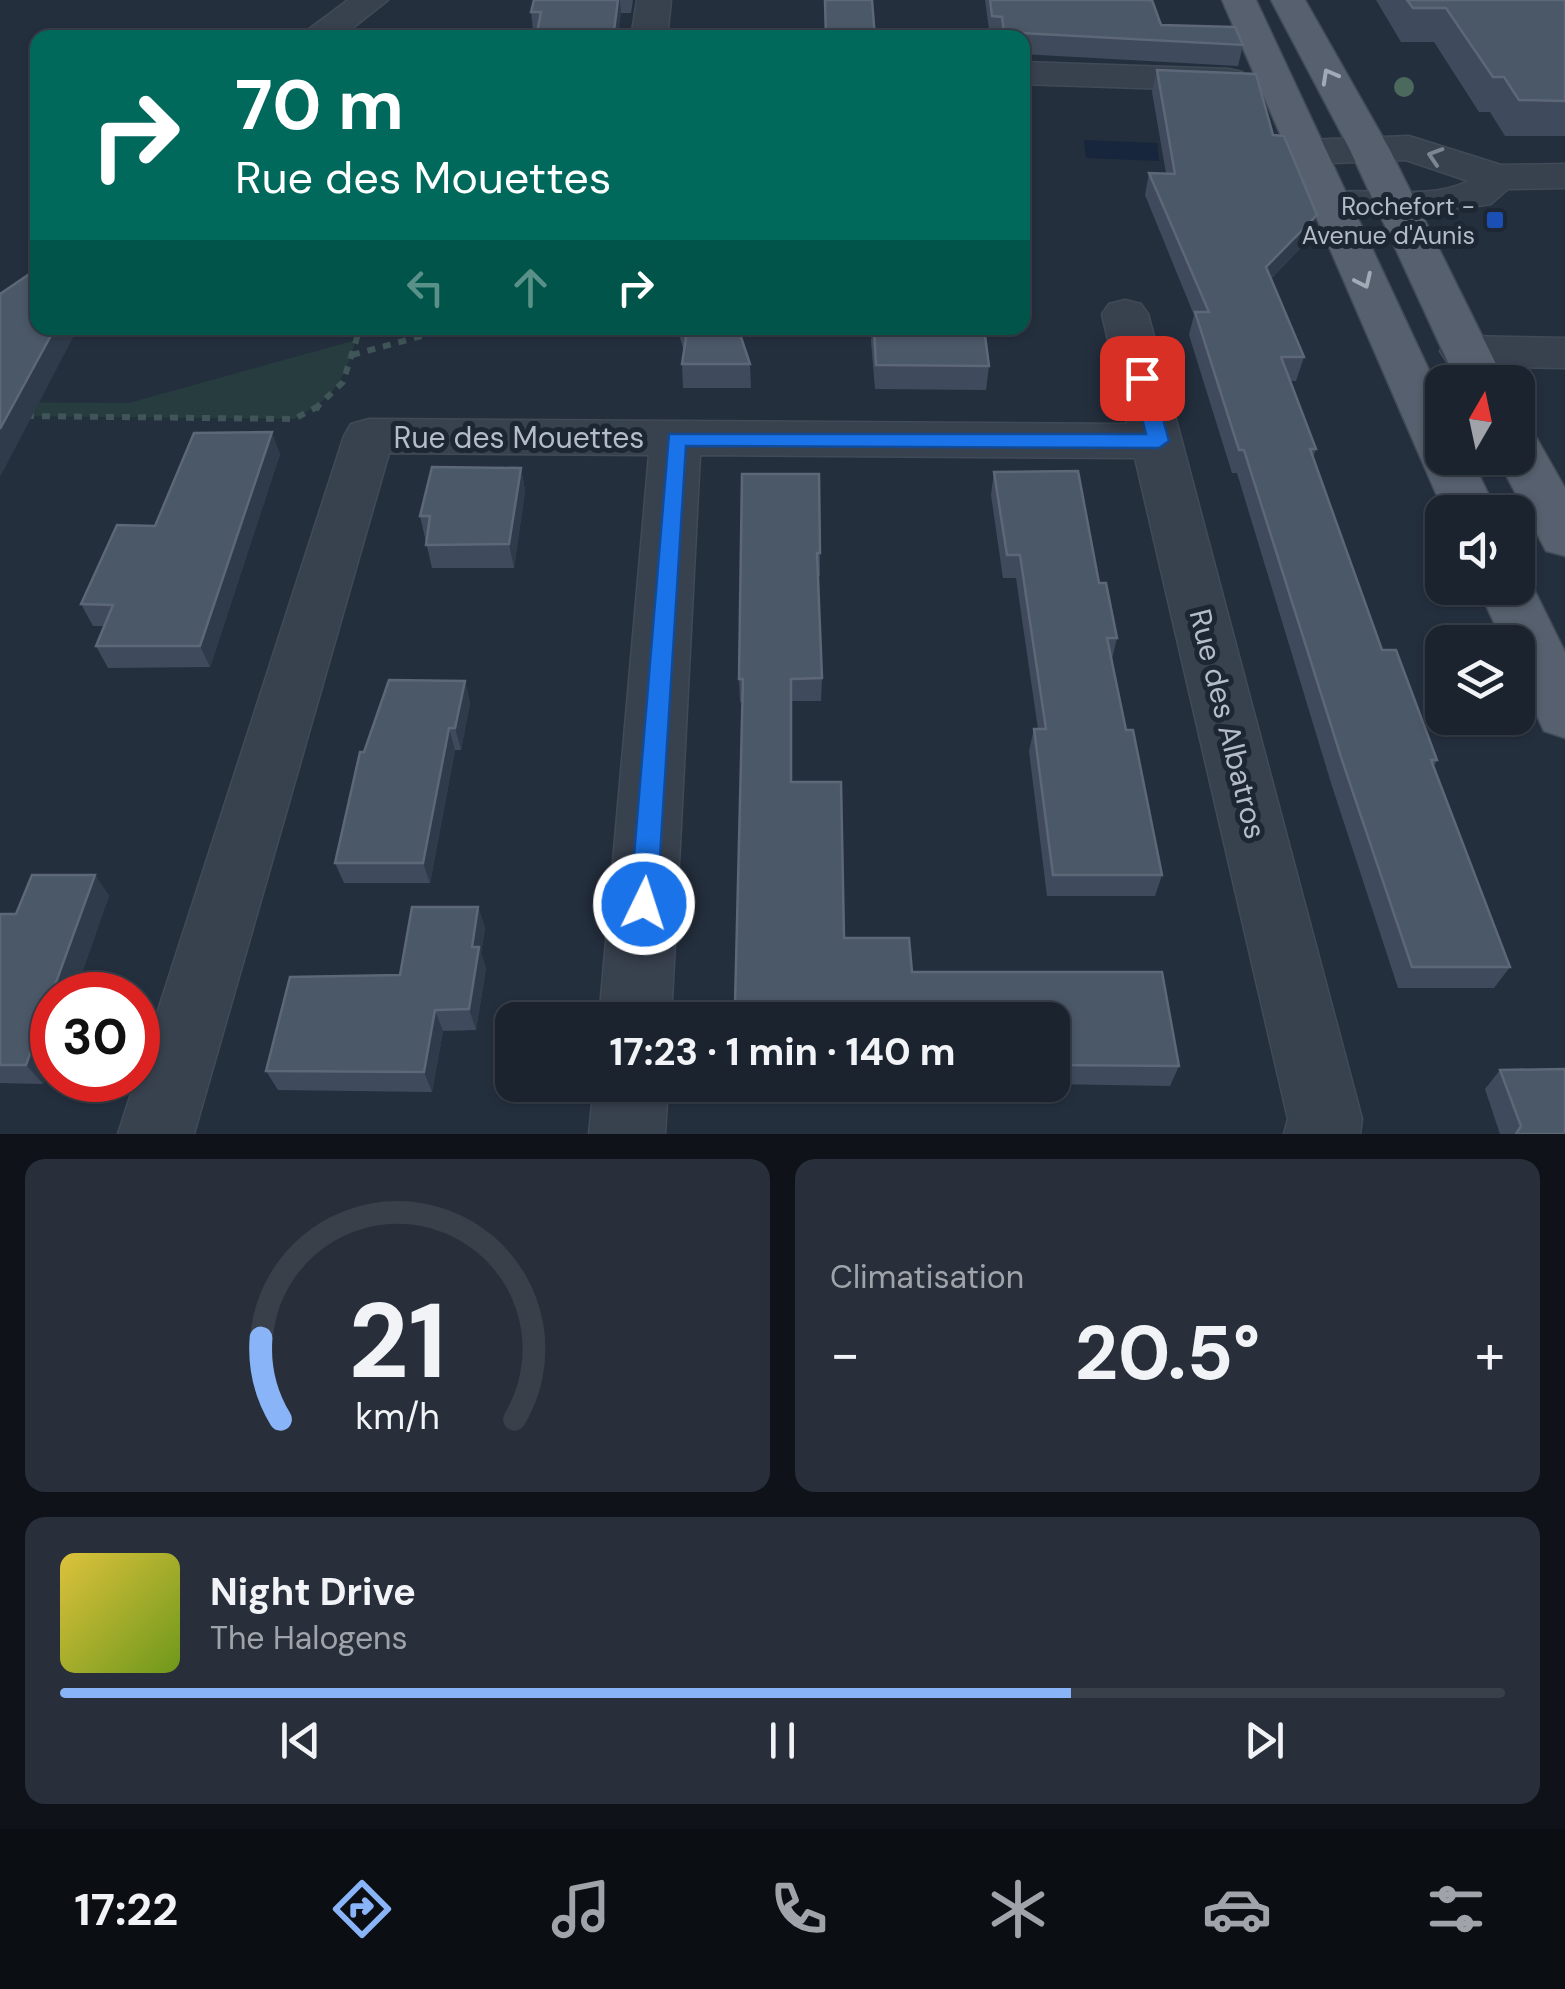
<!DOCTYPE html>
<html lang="fr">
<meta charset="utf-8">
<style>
:root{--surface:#1b232e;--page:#282f3a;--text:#f1f3f6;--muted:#a0a4aa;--line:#39404a;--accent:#8ab4f8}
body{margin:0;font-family:"DM Sans",sans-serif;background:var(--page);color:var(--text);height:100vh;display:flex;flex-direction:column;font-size:38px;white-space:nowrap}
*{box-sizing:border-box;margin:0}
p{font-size:32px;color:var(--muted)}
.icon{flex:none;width:55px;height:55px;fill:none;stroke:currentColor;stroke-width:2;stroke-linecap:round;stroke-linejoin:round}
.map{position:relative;height:1134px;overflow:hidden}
.drawer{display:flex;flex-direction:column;gap:25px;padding:25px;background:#0f1319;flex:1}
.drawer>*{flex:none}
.top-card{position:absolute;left:30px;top:30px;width:1000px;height:305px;border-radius:20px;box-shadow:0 2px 8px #0004,0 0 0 2px var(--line);background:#00695c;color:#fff;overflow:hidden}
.needle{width:65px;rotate:9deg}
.controls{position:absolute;left:1425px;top:365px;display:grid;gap:20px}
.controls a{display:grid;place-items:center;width:110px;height:110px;border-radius:20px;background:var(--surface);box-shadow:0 2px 8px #0004,0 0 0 2px var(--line);font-size:50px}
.speed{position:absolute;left:30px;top:972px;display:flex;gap:20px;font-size:50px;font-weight:700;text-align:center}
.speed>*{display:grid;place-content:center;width:130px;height:130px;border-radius:50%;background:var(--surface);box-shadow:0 2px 8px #0004,0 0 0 2px var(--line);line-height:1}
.speed .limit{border:15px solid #d22;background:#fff;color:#111}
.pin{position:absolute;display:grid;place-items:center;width:85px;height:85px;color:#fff;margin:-42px;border-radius:20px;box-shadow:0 5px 15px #0006}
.me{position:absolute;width:110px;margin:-55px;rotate:4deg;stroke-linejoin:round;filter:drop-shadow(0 0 8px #0008)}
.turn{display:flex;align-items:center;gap:35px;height:210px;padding:0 40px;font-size:45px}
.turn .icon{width:130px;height:130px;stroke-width:2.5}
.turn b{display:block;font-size:70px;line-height:85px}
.lanes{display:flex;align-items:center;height:95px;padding:0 40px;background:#0003;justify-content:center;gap:50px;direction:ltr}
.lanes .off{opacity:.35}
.big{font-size:75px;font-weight:700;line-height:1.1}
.drawer .widget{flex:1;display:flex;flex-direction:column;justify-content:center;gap:15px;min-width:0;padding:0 35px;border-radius:20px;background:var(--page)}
.drawer .dial{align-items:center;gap:0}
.dial svg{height:260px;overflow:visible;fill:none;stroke:var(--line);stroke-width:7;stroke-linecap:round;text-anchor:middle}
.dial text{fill:var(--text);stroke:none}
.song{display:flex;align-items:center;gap:30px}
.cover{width:120px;height:120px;border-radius:15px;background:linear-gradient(135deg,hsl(50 70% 55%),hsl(80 70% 35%))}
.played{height:10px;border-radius:5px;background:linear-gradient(90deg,var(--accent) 70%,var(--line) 70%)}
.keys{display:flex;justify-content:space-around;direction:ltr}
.heat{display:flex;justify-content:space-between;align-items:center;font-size:55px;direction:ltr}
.drawer .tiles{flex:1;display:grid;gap:25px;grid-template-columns:1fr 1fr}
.widget:last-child{grid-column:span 2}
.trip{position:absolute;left:495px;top:1002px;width:575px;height:100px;border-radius:20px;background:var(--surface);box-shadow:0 2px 8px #0004,0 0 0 2px var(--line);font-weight:700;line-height:100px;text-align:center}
.tab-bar{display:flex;height:160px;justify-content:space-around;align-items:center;background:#0b0e12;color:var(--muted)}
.tab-bar .icon{width:70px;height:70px}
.tab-bar .current{color:var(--accent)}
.tab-bar b{font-size:45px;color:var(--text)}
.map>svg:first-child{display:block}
.green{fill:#263c3f}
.water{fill:#17263c}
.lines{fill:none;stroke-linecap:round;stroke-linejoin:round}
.minor-casing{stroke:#414a57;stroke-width:3}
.major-casing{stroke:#414a57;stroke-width:3}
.path{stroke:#3f5557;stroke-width:6;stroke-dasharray:8 8;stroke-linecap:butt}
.minor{fill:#38414e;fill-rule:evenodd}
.major{fill:#56606e;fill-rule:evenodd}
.tree{fill:#4b6a5d}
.wall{fill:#3f4b5c}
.shaded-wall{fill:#2f3b4b}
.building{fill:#4b5868;stroke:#5c6777;stroke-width:2.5}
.oneway{stroke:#a1aab7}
.oneway2{stroke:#7c8592}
.route{fill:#1a73e8;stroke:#114b97;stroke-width:2.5}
.transit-dot{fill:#1a4fb4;stroke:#1d2633;stroke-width:4}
.labels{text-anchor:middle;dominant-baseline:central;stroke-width:10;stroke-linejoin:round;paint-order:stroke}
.far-poi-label{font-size:25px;fill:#b4bcc9;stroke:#1d2633;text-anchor:end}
.street-label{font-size:30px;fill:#b4bcc9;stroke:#1d2633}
</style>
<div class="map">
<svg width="1565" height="1134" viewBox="0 0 1565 1134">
<rect width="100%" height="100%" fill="#242f3e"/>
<!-- green -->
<path class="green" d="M356,340C343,382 335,397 294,419L0,416V402L129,403Z"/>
<!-- water -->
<path class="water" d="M1084,140L1157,143L1159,161L1086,158Z"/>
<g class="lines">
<!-- minor casing -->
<g class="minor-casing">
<g id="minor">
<path d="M348,0H388L340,38H297Z"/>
<path d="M637,0H671L667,38H631Z"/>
<path d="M1022,62L1229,69L1242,72L1248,80L1242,88L1229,91L1022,84Z"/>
<path d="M1409,136L1501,165L1565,164V188L1508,189L1491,204L1395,218L1313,213L1307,204L1313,195C1360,184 1425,203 1468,181L1406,160L1307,164L1293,161L1287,152L1293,143L1307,140Z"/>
<path d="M1125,300L1141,304L1148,314L1362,1119L1360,1134H1284L1288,1119L1135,458L700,455L671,1020H599L649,455L389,453L194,1134H118L344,436L351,424L369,419L1127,424L1102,314L1109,304Z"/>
<path d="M1464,336L1565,338V368L1464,366L1447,362L1440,351L1447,340Z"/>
<path d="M594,1085H668L665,1134H589Z"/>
</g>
</g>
<!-- major casing -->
<g class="major-casing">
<g id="major">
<path d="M1222,0H1256L1442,398V458H1471L1497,512H1444Z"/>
<path d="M1271,0H1305L1390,150L1505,382H1457L1350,150Z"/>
<path d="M1518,432L1536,437L1565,488V556L1546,551L1497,458H1518Z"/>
<path d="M1518,571L1526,573L1565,652V738L1544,731L1518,675V642H1503L1478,588H1518Z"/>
</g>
</g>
<!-- path -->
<g class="path">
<path d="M352,355L451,328"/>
<path d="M320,409L317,407L343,382L360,328"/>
<path d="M26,416L294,419L317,407"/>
</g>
<!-- minor -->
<use href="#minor" class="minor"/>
<!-- major -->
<use href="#major" class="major"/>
</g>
<!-- trees -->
<circle class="tree" cx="1404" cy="87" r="10"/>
<!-- wall -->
<g class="wall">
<path d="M534,0H633L631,13H621L533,31L531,12Z"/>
<path d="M985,0H1152L1161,25L1243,45L1238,66L1022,54V38L990,37Z"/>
<path d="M1376,0H1565V136H1505L1490,112H1479L1434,42H1401Z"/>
<path d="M1157,70L1273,135L1310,238L1271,279L1304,357L1296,381H1290L1316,449L1313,458L1382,650L1437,760L1434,766L1510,967L1494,988H1398L1331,783L1237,473H1232L1189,335L1194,315L1145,195L1149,173H1166L1152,92Z"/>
<path d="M677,328H738L750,364L751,388H683L682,364L684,351Z"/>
<path d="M872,328H984L989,366L986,390L875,389L871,341Z"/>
<path d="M280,454L210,667L108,668L96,646L104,626H93L81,604L155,526Z"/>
<path d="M521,468L525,491L514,568H432L420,516Z"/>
<path d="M994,472L1099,583L1117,638L1112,659L1126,730L1162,875L1155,896H1047L1029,751L1034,729H1038L1016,578H1003L991,495Z"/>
<path d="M742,474H819L820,553V576H818L822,678L821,701H791V782H841L844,938H909L912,972H1162L1179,1066L1170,1086L1052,1084V1020H736L743,702H740L739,679Z"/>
<path d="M465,681L470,703L461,750H455L430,883H344L335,863L364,752Z"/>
<path d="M95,875L109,896L74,995H52V1056L43,1084L0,1083V914H16Z"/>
<path d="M478,907L485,928L481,953L486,968L476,1030L443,1031L432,1092L278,1090L266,1071L400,975Z"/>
<path d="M1500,1070L1565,1134H1500L1485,1089Z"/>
</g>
<!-- shaded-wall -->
<g class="shaded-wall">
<path d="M618,0H620L621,13L618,38H613Z"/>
<path d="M1317,215L1310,238L1259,291L1266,267Z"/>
<path d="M55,328H78L0,477V429Z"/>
<path d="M272,432L280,454L210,667L200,646Z"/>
<path d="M521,468L525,491L514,568L509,544Z"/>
<path d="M465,681L470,703L461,750L455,728Z"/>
<path d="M449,728L455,750L430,883L423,863Z"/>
<path d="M95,875L109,896L74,995H52V1056L43,1084L26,1065Z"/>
<path d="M478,907L485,928L481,953L486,968L476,1030L469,1009L472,947Z"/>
<path d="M435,1010L443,1031L432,1092L424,1072Z"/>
</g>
<!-- building -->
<g class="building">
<path d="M534,0H618L613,38H536L541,12H531Z"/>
<path d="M825,0H872L875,38H826Z"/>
<path d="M990,0H1152L1161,25L1235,27L1243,45L1004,32L1002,17L992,16Z"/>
<path d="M1407,0H1565V101L1519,100L1504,77H1493L1446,8H1413Z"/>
<path d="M1157,70L1256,74L1273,135L1284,136L1317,215L1266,267L1304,357H1281L1316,449H1310L1382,650H1396L1437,760H1431L1510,967H1412L1342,760L1244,450H1239L1195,312H1209L1149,173L1175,174Z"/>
<path d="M38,268V328H55L0,429V294Z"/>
<path d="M683,328H738L750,364H682L686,338Z"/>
<path d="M874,328H984L989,366L876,365Z"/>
<path d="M272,432L200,646H96L113,605L81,604L117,525L155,526L194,433Z"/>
<path d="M432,467L521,468L509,544L426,545L430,516H420Z"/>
<path d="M1078,471L1099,583H1106L1117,638H1107L1126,730H1133L1162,875H1053L1034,729H1046L1020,555H1007L994,472Z"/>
<path d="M742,474H819L820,553H817L822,678L791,679V782H841L844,938H909L912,972H1162L1179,1066L1052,1065V1020H833V1008L735,1005L743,679H739Z"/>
<path d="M389,680L465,681L455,728H449L423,863H335L360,752H364Z"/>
<path d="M32,875H95L26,1065H0V914H16Z"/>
<path d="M412,907H478L472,947H479L469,1009L435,1010L424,1072L266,1071L290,977L400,975Z"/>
<path d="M1565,1069V1134H1516L1521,1126L1500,1070Z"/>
</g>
<!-- one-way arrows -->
<defs><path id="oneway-chevron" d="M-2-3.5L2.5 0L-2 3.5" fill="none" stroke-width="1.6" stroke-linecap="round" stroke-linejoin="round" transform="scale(2.5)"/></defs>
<g class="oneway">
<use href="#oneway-chevron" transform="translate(1329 76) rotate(-119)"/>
<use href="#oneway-chevron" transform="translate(1364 281) rotate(65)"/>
</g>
<use class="oneway2" href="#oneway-chevron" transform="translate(1435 156) rotate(-162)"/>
<!-- route -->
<path class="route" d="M1142,371L1152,378L1169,441L1159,448L686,446L657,904L653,912L644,916L634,912L630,904L669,434H1146L1132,378Z"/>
<!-- markers -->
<rect class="transit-dot" x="1485" y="210" width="20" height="20" rx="5"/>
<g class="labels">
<!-- far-poi labels -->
<g class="far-poi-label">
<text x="1475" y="206">Rochefort -<tspan x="1475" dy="29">Avenue d'Aunis</tspan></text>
</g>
<!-- street labels -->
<g class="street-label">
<text x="519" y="437">Rue des Mouettes</text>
<text transform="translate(1228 724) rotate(76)">Rue des Albatros</text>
</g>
</g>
</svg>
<div class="controls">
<a><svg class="needle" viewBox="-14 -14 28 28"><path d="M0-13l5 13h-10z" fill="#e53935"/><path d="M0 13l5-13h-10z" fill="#a0a4aa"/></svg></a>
<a><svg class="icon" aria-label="sound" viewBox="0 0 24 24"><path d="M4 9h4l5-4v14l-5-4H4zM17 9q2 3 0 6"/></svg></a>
<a><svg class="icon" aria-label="layers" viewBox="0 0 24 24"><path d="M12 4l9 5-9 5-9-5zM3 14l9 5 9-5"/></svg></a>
</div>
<div class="speed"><div class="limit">30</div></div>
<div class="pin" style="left:1142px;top:378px;background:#d93025"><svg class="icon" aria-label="arrive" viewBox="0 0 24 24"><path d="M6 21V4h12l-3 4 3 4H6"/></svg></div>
<svg class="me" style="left:644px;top:904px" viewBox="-20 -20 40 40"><circle r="17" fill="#1a73e8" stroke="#fff" stroke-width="3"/><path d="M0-11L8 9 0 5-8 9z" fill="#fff"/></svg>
<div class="trip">17:23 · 1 min · 140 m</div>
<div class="top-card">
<div class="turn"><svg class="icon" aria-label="right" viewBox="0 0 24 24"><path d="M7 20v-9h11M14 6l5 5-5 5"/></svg><div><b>70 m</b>Rue des Mouettes</div></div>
<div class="lanes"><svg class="icon off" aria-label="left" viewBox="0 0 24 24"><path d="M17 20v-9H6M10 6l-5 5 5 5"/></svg><svg class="icon off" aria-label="ahead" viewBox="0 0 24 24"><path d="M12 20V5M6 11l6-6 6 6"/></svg><svg class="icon" aria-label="right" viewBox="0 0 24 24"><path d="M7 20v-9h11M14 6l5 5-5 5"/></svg></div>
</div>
</div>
<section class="drawer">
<div class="tiles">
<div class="widget dial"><svg viewBox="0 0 100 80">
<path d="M14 69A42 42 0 1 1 86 69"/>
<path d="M14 69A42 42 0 0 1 8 44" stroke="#8ab4f8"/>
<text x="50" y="56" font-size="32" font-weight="700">21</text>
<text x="50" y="72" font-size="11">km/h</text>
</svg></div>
<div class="widget"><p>Climatisation</p>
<div class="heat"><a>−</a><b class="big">20.5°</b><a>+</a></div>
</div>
<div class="widget">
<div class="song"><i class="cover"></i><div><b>Night Drive</b><p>The Halogens</p></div></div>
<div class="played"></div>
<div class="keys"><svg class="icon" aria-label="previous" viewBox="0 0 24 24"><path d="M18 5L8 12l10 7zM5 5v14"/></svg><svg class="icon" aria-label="pause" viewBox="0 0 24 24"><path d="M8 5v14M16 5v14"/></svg><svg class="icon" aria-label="next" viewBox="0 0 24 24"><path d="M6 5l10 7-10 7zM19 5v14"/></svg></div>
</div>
</div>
</section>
<nav class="tab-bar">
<b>17:22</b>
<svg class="icon current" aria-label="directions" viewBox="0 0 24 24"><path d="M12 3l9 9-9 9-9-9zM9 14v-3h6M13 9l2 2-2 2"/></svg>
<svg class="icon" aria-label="music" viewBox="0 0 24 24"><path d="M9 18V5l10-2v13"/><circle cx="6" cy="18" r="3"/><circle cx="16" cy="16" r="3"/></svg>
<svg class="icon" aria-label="phone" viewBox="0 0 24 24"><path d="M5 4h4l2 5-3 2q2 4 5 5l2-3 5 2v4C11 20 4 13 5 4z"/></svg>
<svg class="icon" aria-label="climate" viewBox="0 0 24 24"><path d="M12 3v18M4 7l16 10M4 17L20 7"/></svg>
<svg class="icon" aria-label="car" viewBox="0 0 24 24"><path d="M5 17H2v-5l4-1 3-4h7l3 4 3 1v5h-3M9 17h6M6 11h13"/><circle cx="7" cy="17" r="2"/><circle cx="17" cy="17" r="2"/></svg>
<svg class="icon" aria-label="filters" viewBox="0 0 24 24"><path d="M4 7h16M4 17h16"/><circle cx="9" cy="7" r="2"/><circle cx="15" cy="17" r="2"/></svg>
</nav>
